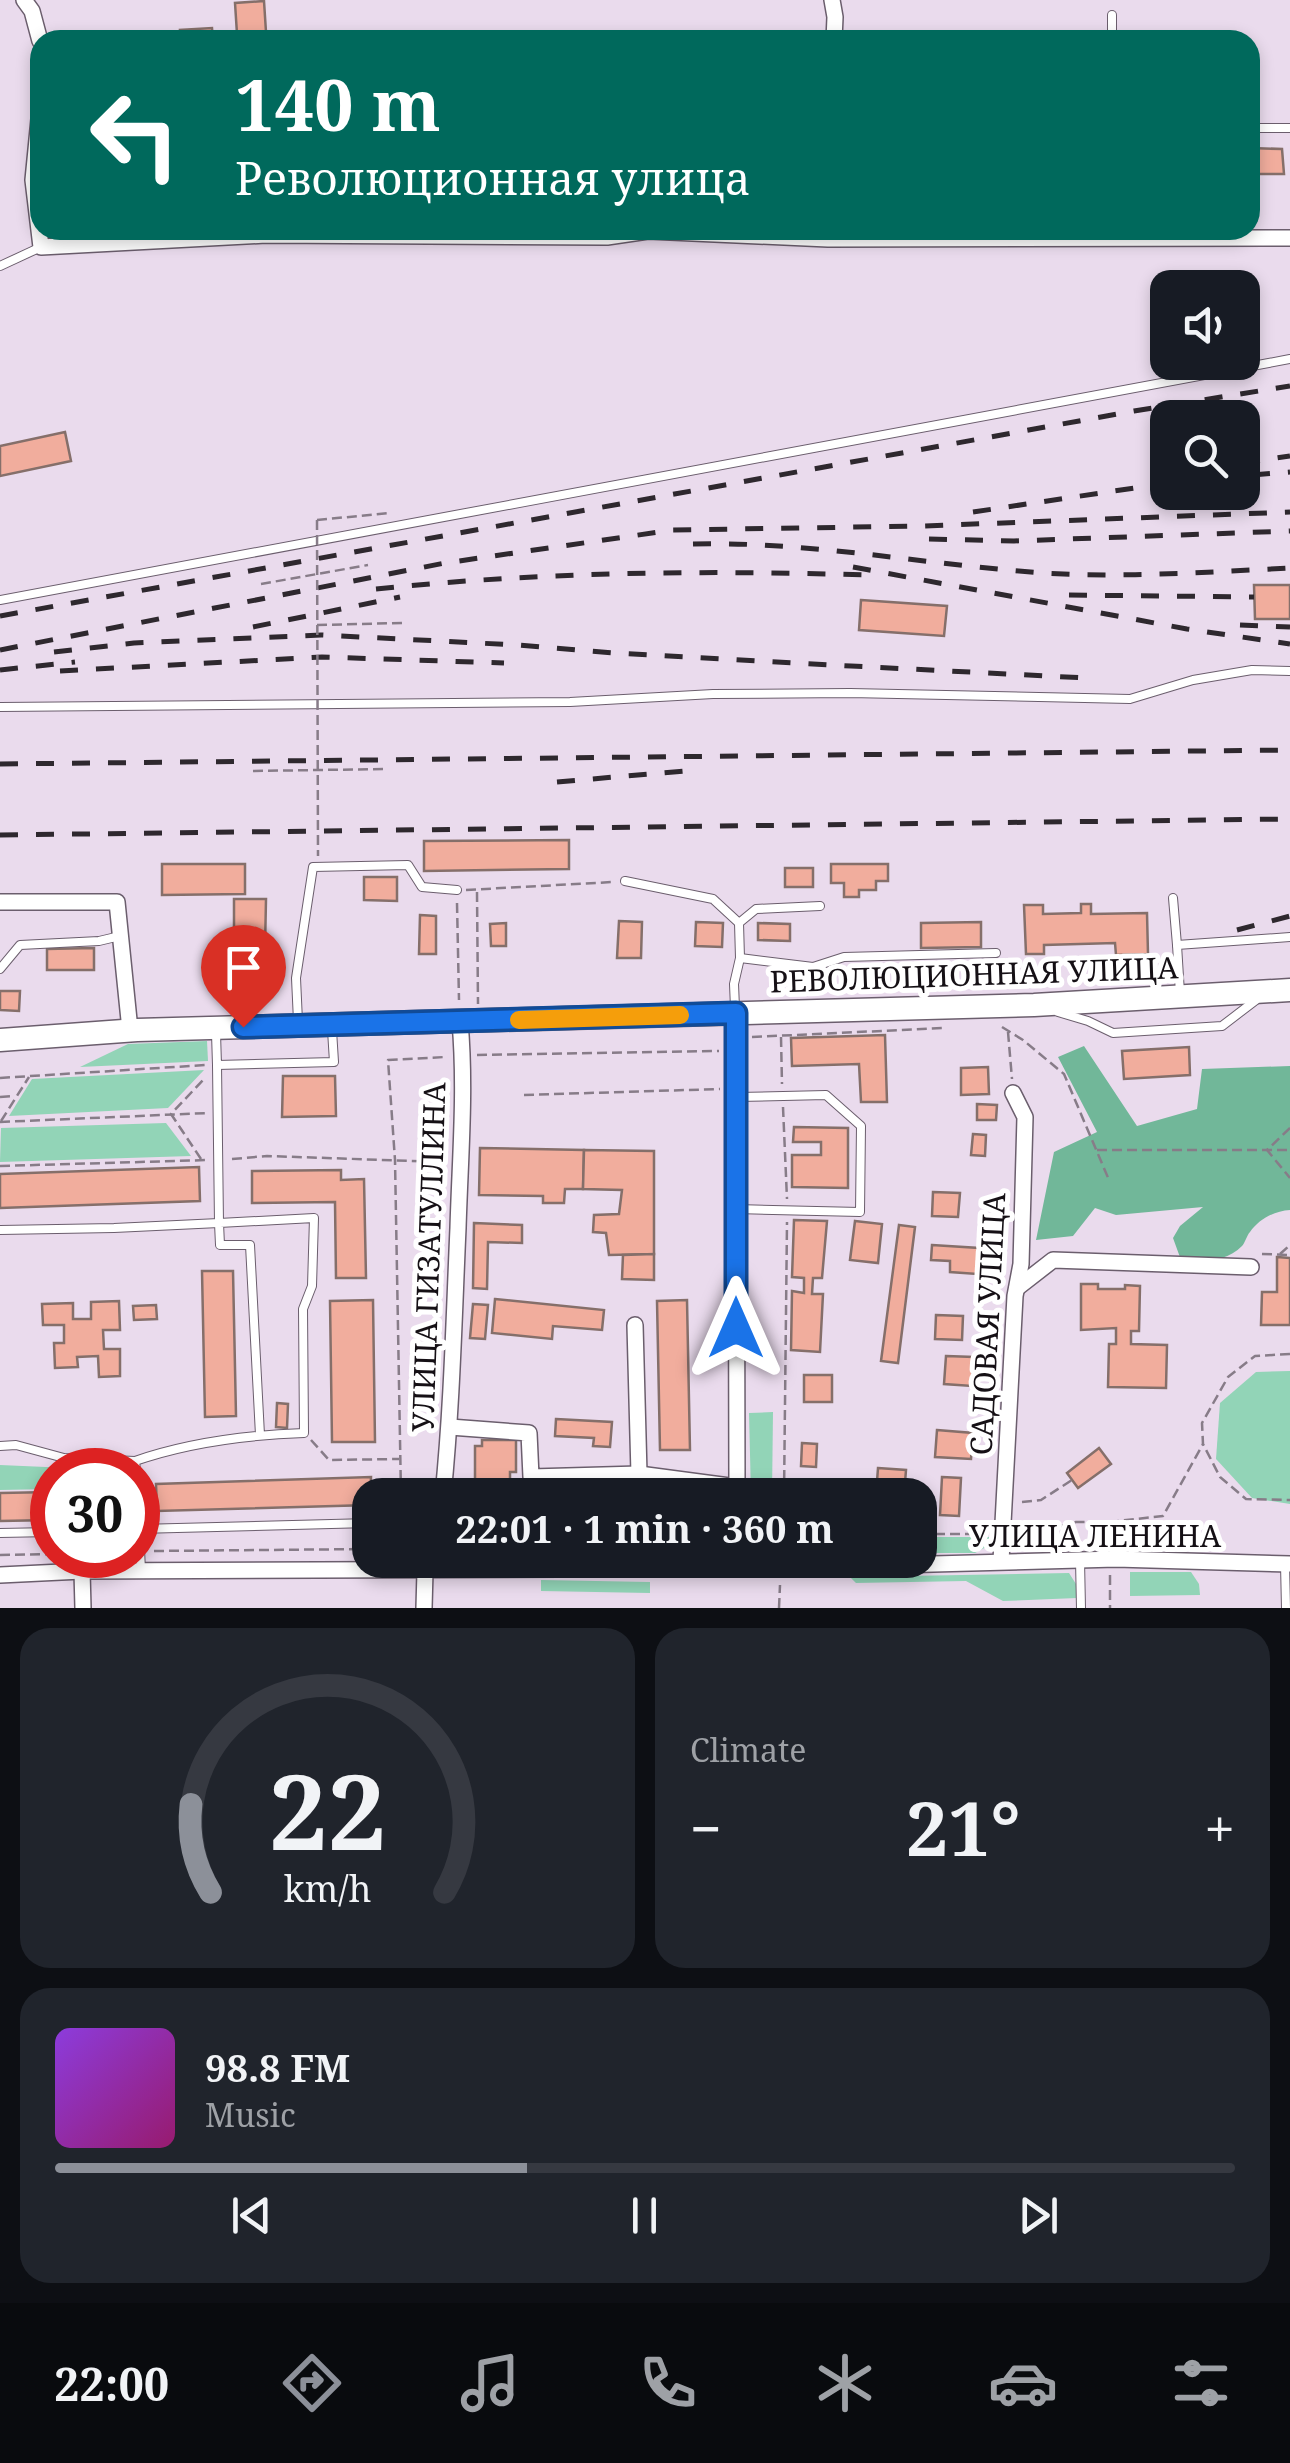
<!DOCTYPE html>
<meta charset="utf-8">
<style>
:root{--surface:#171b24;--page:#20242c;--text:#f1f3f6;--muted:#9ea1a6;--line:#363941;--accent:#8c9099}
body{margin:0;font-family:"Noto Serif",serif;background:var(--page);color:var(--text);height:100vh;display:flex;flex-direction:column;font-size:38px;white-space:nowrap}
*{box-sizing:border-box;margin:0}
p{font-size:32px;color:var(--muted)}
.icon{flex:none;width:55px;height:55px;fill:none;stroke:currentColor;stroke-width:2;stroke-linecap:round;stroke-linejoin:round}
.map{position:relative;height:1608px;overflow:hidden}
.sheet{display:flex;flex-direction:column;gap:20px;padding:20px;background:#0d0f14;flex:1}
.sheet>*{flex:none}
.banner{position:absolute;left:30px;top:30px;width:1230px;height:210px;border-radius:30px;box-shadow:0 5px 15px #0003;background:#00695c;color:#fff;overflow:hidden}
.fabs{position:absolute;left:1150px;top:270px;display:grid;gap:20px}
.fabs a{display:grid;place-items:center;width:110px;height:110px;border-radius:20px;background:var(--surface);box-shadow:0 5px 15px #0003;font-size:50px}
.speed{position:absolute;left:30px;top:1448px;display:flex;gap:20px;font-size:50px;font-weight:700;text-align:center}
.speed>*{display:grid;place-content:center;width:130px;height:130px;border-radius:50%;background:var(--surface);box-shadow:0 5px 15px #0003;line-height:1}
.speed .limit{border:15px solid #d22;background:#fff;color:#111}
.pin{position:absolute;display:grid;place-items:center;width:85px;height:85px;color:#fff;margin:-102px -42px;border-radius:50% 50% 50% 0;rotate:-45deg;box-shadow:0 0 10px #0007}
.pin .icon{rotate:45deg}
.me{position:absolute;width:110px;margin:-55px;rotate:0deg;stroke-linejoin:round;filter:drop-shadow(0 0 8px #0008)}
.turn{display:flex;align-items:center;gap:35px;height:210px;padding:0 40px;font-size:45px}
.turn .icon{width:130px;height:130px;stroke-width:2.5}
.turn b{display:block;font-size:70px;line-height:85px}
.big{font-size:75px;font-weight:700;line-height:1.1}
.sheet .widget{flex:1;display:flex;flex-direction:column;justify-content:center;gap:15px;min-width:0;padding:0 35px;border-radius:30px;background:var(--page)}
.sheet .dial{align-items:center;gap:0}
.dial svg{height:260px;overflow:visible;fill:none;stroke:var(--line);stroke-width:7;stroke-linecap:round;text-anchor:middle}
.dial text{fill:var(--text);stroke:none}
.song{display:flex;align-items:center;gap:30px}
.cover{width:120px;height:120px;border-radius:15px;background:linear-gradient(135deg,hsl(270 70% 55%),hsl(320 70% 35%))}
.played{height:10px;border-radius:5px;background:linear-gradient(90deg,var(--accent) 40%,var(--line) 40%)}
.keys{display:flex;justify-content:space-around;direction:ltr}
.heat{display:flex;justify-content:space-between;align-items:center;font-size:55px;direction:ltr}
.sheet .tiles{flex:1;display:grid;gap:20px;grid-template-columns:1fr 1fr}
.widget:last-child{grid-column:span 2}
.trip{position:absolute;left:352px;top:1478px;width:585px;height:100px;border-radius:30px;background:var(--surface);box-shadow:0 5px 15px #0003;font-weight:700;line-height:100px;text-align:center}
.menu{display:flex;height:160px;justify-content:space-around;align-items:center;background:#090b0e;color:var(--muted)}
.menu .icon{width:70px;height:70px}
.menu .selected{color:var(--accent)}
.menu b{font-size:45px;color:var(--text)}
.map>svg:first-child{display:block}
.green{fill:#92d4b7}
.forest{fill:#71b799}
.building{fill:#f1ad9d;stroke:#856f6a;stroke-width:2.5}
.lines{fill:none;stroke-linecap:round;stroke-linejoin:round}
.lane-casing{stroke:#6b5e6d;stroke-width:10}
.street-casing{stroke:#6b5e6d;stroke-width:18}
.secondary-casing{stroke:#6b5e6d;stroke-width:25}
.path{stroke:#877c88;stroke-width:2.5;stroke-dasharray:10 5;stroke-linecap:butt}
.lane{stroke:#fff;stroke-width:8}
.street{stroke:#fff;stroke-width:15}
.secondary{stroke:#fff;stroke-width:22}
.rail{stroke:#2e282e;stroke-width:5;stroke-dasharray:18 18;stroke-linecap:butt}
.path-bridge{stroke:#877c88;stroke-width:2.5;stroke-dasharray:10 5;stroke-linecap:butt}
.route-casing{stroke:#114b97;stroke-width:25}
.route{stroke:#1a73e8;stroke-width:18}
.slow{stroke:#f59e0b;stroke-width:18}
.labels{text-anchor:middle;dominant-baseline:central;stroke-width:10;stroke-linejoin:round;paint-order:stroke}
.street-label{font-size:30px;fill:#151015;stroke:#fff}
</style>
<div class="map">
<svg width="1290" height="1608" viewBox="0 0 1290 1608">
<rect width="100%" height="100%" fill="#eadbed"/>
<!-- green -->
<g class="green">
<path d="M207,1041L208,1061L80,1067L128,1044Z"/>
<path d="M204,1070L168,1108L9,1116L32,1079Z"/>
<path d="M166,1123L191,1156L0,1162L1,1128Z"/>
<path d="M1290,1371V1504L1252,1498L1216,1459L1220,1403L1256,1372Z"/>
<path d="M773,1412L772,1495H751L749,1413Z"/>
<path d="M0,1465L115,1470H52V1489L0,1490Z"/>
<path d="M920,1537H993L988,1546L975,1553H920Z"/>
<path d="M1130,1572H1191L1199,1584L1200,1595L1130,1596Z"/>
<path d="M1069,1573L1076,1584L1077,1598L1003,1601L966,1581L856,1583L850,1577Z"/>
<path d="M541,1580L650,1582V1593L541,1591Z"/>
</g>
<!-- forest -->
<path class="forest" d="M1084,1046L1137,1126L1197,1109L1202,1069L1290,1066V1210C1274,1211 1259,1219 1250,1232C1247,1235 1245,1243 1242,1246C1227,1262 1201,1262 1181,1260L1173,1238L1180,1226L1203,1207L1116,1215L1095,1208L1073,1236L1036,1240L1054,1152L1097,1132L1058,1057Z"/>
<!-- building -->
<g class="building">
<path d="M264,1L266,32L237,34L235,3Z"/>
<path d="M212,28L213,40H181L180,30Z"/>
<path d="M1250,148L1282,149L1284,174H1250Z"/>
<path d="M65,432L71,461L0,476V446Z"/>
<path d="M1254,585H1290V619H1255Z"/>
<path d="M861,600L947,606L944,636L859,630Z"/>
<path d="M569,840V869L424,871V841Z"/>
<path d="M162,864H245V894L162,895Z"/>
<path d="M831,864H888V881H876V890H859V897H844V883H831Z"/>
<rect x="785" y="868" width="28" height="19"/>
<path d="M364,877H397V901L364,900Z"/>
<path d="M234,899H266L265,949L234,948Z"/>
<path d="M1081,904H1091V914L1147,913L1148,954L1116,955L1115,943L1044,945V954H1026L1024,905H1043V914L1081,913Z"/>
<path d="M420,915L436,916V954H419Z"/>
<path d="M619,921L642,922L641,958H617Z"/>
<path d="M696,922L723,923L722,947L695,946Z"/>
<path d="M981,922V947L921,948V923Z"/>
<path d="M506,923V946H491L490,924Z"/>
<path d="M758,923L790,924V941L758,940Z"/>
<path d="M94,948V970H47V949Z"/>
<path d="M0,991H20L19,1011L0,1010Z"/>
<path d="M885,1035L887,1102H861L859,1064L792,1066L791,1038Z"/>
<path d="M1189,1047L1190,1075L1124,1079L1122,1051Z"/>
<path d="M988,1067L989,1094L961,1095V1068Z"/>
<path d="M283,1076H335L336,1116L282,1117Z"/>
<path d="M977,1104L997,1105L996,1120H977Z"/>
<path d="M794,1127L848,1128V1188L792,1187V1155H821V1142H793Z"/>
<path d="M973,1134L986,1135L985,1156L971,1155Z"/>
<path d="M480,1148L584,1150L583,1189H565L564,1203H543V1196L479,1195Z"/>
<path d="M584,1150L654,1151V1254L609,1255L606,1233L593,1232L594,1215L619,1214L622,1190L583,1189Z"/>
<path d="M199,1167L200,1201L0,1208V1174Z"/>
<path d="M341,1170V1180L364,1179L366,1278H336L335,1202L252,1203V1171Z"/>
<path d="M933,1192L960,1193L958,1217L932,1216Z"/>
<path d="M794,1220L827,1221L822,1278H813L812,1294H823L820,1352L791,1350L792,1291L804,1293V1278L792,1277Z"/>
<path d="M855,1221L882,1224L878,1263L850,1260Z"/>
<path d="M474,1223L522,1225V1243L488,1242L487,1289L473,1288Z"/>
<path d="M899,1225L915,1227L898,1363L881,1361Z"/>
<path d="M932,1245L979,1248L977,1274L950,1272V1261L931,1260Z"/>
<path d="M654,1254V1280L622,1279L623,1255Z"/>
<path d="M1277,1257L1290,1258V1325H1261L1262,1292H1277Z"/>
<path d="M202,1271H233L236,1416L205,1417Z"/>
<path d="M1081,1284H1098V1289H1125V1285L1140,1286L1139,1331H1131V1344L1167,1345L1166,1388L1108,1387L1109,1344H1116V1328L1081,1330Z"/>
<path d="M495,1299L604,1310L602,1330L553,1326L552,1339L492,1333Z"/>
<path d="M373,1300L375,1442H332L330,1301Z"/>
<path d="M687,1300L690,1450H660L657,1301Z"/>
<path d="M119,1301L120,1330H103L104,1349H120V1376L99,1377L98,1356L77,1357L78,1367L55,1368L54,1343H64V1325H43L42,1304L73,1303V1319H91V1302Z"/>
<path d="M473,1304L488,1305L485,1339L470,1338Z"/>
<path d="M156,1305L157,1319L134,1320L133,1306Z"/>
<path d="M936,1315L963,1316L962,1340L935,1339Z"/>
<path d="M946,1356L974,1357L972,1386L944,1384Z"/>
<rect x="804" y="1375" width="28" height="27"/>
<path d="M277,1403L288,1404L287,1428L276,1427Z"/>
<path d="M556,1419L612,1422L610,1447L593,1446L594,1438L555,1436Z"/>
<path d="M937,1430L973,1433L971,1459L935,1457Z"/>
<path d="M482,1440H516V1472H510V1495H475V1446H482Z"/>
<path d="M802,1443L817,1444L816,1467L801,1466Z"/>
<path d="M1099,1448L1111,1464L1078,1488L1067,1473Z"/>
<path d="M878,1468L906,1470L904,1495H876Z"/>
<path d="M371,1477L370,1505L157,1511L156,1484Z"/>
<path d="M942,1477L961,1478L959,1516L940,1515Z"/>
<path d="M52,1492V1520L0,1521V1493Z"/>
</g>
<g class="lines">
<!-- lane casing -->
<g class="lane-casing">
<g id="lane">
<path d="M1112,15V40"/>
<path d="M1250,128H1290"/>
<path d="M0,266L41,247"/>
<path d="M0,600L1290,359"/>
<path d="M0,707L570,702L713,694L850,693L1130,699L1193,680L1252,670L1290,671"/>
<path d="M625,881L713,899L739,923"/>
<path d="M1173,898L1177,945"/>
<path d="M740,958L813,967L844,957L996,953"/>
<path d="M0,969L20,945L99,941L120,936"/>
<path d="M1180,993L1177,945L1290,937"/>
<path d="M735,1008L734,984L740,958L739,923L756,909L820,906"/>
<path d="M1058,1012L1088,1021L1113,1033L1222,1026L1256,1000"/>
<path d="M298,1021L296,978L313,867L408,865L422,887L457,890"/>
<path d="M216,1033L217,1065L334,1062L332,1030"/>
<path d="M736,1209L860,1212L861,1126L826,1095L737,1097"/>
<path d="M0,1230L114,1228L219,1223L217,1065"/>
<path d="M0,1446L16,1445L64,1458L135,1461L136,1470"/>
<path d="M135,1461C190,1442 247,1435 304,1433L303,1309L312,1286L314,1218L219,1223L220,1245H250L260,1435"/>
<path d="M138,1504L141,1571"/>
<path d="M138,1529L370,1523"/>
<path d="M0,1533L52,1532"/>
<path d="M1080,1560L1081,1608"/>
<path d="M1285,1564L1286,1608"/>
</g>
</g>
<!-- street casing -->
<g class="street-casing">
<g id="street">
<path d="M24,0L32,11L40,41"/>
<path d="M832,0L835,17L834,40"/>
<path d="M40,109L33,180L41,247L266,235L607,237L648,231L828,239L1290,238"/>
<path d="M0,902H117L130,1030"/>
<path d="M736,1013L737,1495"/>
<path d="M1017,1288L1053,1260L1251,1267"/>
<path d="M635,1325L639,1474"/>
<path d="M450,1427L529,1433L531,1477L639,1474L737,1487"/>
<path d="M443,1495C452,1406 454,1317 458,1228C460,1159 466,1090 460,1022"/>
<path d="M1001,1561L1015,1296L1021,1264L1025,1117L1013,1093"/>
<path d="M82,1571L83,1608"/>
<path d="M0,1575L82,1571L783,1568L1116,1559L1290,1564"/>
<path d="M424,1608L425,1571"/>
</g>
</g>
<!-- secondary casing -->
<g class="secondary-casing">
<path id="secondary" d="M0,1040L137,1030L1034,1005L1290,990"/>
</g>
<!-- path -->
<g class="path">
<path d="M317,520L390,513"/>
<path d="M261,584L368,565"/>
<path d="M317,625L402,623"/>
<path d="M253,771L385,769"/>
<path d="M466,890L613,882"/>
<path d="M477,892L478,1004"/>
<path d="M457,903L459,1000"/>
<path d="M1002,1027L1023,1040L1064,1074L1109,1180"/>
<path d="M1008,1032L1012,1079"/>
<path d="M752,1037L944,1028"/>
<path d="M781,1037L782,1084"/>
<path d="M477,1055L719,1051"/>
<path d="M0,1078L206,1065"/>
<path d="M524,1095L720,1089"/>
<path d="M0,1097L13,1096"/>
<path d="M783,1107L787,1199"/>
<path d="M1,1121L29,1077"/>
<path d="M0,1122L208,1113"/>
<path d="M1290,1128L1267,1150L1290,1178"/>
<path d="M1097,1150H1290"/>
<path d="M201,1159L171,1114L204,1079"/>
<path d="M232,1159L267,1156L444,1162"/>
<path d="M0,1166L209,1160"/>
<path d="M1262,1254L1290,1255"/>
<path d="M1280,1254L1290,1245"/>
<path d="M1290,1354L1255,1356L1228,1377L1202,1423L1203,1444L1220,1477L1246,1499L1290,1500"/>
<path d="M311,1440L329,1460L399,1459"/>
<path d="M401,1495L395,1160L388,1060L445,1057"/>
<path d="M784,1495L787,1222"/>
<path d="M1022,1502L1041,1500L1072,1480"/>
<path d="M1109,1522L1163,1516L1203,1444"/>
<path d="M1016,1533H1035L1076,1522H1108L1109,1542"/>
<path d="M920,1534H988"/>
<path d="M154,1551L370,1549"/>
<path d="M0,1555L52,1554"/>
<path d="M1110,1575V1608"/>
<path d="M779,1608L780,1585"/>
</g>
<!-- lane -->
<use href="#lane" class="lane"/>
<!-- street -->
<use href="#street" class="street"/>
<!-- secondary -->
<use href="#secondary" class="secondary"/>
<!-- rail -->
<g class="rail">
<path d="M1242,463L1290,456"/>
<path d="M1252,475L1290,472"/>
<path d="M973,512L1168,483"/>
<path d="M929,539L1014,541L1290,531"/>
<path d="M693,544C810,541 927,565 1044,573C1126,578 1209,572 1290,568"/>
<path d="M853,567L1187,629L1290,644"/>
<path d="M376,589C539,572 702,570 866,575"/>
<path d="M1069,595L1254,597"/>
<path d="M0,616L1134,411L1290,386"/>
<path d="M1240,625L1290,627"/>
<path d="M253,627L400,597"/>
<path d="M0,650L445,563L673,530L922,526L1290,512"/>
<path d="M54,652L134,643L321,635L517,645L615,653L851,666L1086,678"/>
<path d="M0,670L75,662"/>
<path d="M60,671L322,657L504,663"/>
<path d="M0,764L1290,750"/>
<path d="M557,782L696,770"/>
<path d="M0,835L1290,819"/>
<path d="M1237,930L1290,916"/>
</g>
<!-- path-bridge -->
<path class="path-bridge" d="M317,520L318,856"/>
</g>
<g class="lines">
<!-- route casing -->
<g class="route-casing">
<path id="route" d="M243,1027L736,1013V1328"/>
</g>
<!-- route -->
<use href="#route" class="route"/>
<!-- slow -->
<path class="slow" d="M519,1020L680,1015"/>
</g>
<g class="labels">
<!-- street labels -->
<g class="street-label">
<text transform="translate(974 974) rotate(-2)">РЕВОЛЮЦИОННАЯ УЛИЦА</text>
<text transform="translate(428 1257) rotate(-88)">УЛИЦА ГИЗАТУЛЛИНА</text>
<text transform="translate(987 1324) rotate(-87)">САДОВАЯ УЛИЦА</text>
<text x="1095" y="1535">УЛИЦА ЛЕНИНА</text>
</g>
</g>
</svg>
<div class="fabs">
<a><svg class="icon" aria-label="sound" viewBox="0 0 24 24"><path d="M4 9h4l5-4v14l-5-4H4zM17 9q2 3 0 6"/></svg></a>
<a><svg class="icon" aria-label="search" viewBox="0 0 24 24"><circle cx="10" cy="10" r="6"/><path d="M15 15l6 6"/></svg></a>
</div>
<div class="speed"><div class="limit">30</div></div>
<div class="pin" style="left:243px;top:1027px;background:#d93025"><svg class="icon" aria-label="arrive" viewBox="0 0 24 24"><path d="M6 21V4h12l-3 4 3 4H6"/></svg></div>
<svg class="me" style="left:736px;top:1328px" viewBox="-20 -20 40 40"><path d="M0-17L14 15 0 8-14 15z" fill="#1a73e8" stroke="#fff" stroke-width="4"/></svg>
<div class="trip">22:01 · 1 min · 360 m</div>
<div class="banner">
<div class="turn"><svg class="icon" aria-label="left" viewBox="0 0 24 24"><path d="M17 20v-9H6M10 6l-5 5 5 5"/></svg><div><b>140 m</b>Революционная улица</div></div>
</div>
</div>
<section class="sheet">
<div class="tiles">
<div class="widget dial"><svg viewBox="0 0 100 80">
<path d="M14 69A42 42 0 1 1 86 69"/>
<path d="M14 69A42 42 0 0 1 8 42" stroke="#8c9099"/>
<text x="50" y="56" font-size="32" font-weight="700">22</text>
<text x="50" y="72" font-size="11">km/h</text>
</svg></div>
<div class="widget"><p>Climate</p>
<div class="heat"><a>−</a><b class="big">21°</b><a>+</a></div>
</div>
<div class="widget">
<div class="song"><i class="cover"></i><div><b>98.8 FM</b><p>Music</p></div></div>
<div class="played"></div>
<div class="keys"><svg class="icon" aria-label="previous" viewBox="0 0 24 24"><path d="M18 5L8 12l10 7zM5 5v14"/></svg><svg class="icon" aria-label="pause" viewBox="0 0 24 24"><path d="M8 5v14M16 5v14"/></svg><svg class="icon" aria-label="next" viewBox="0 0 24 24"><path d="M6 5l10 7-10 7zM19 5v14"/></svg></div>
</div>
</div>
</section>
<nav class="menu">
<b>22:00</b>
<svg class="icon selected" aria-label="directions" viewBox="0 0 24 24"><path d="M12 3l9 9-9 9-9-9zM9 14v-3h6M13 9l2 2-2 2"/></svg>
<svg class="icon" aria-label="music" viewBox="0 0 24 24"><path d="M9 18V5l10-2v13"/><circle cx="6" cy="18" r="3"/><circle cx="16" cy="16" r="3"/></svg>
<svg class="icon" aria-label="phone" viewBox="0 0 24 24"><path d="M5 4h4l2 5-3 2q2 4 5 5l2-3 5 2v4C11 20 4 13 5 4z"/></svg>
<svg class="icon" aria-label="climate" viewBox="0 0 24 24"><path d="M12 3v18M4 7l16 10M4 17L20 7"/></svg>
<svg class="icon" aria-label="car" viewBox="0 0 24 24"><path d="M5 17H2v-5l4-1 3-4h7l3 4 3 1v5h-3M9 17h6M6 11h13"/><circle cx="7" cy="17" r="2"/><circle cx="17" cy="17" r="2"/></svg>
<svg class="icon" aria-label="filters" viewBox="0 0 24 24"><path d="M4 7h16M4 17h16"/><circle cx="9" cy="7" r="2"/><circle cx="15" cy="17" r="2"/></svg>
</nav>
